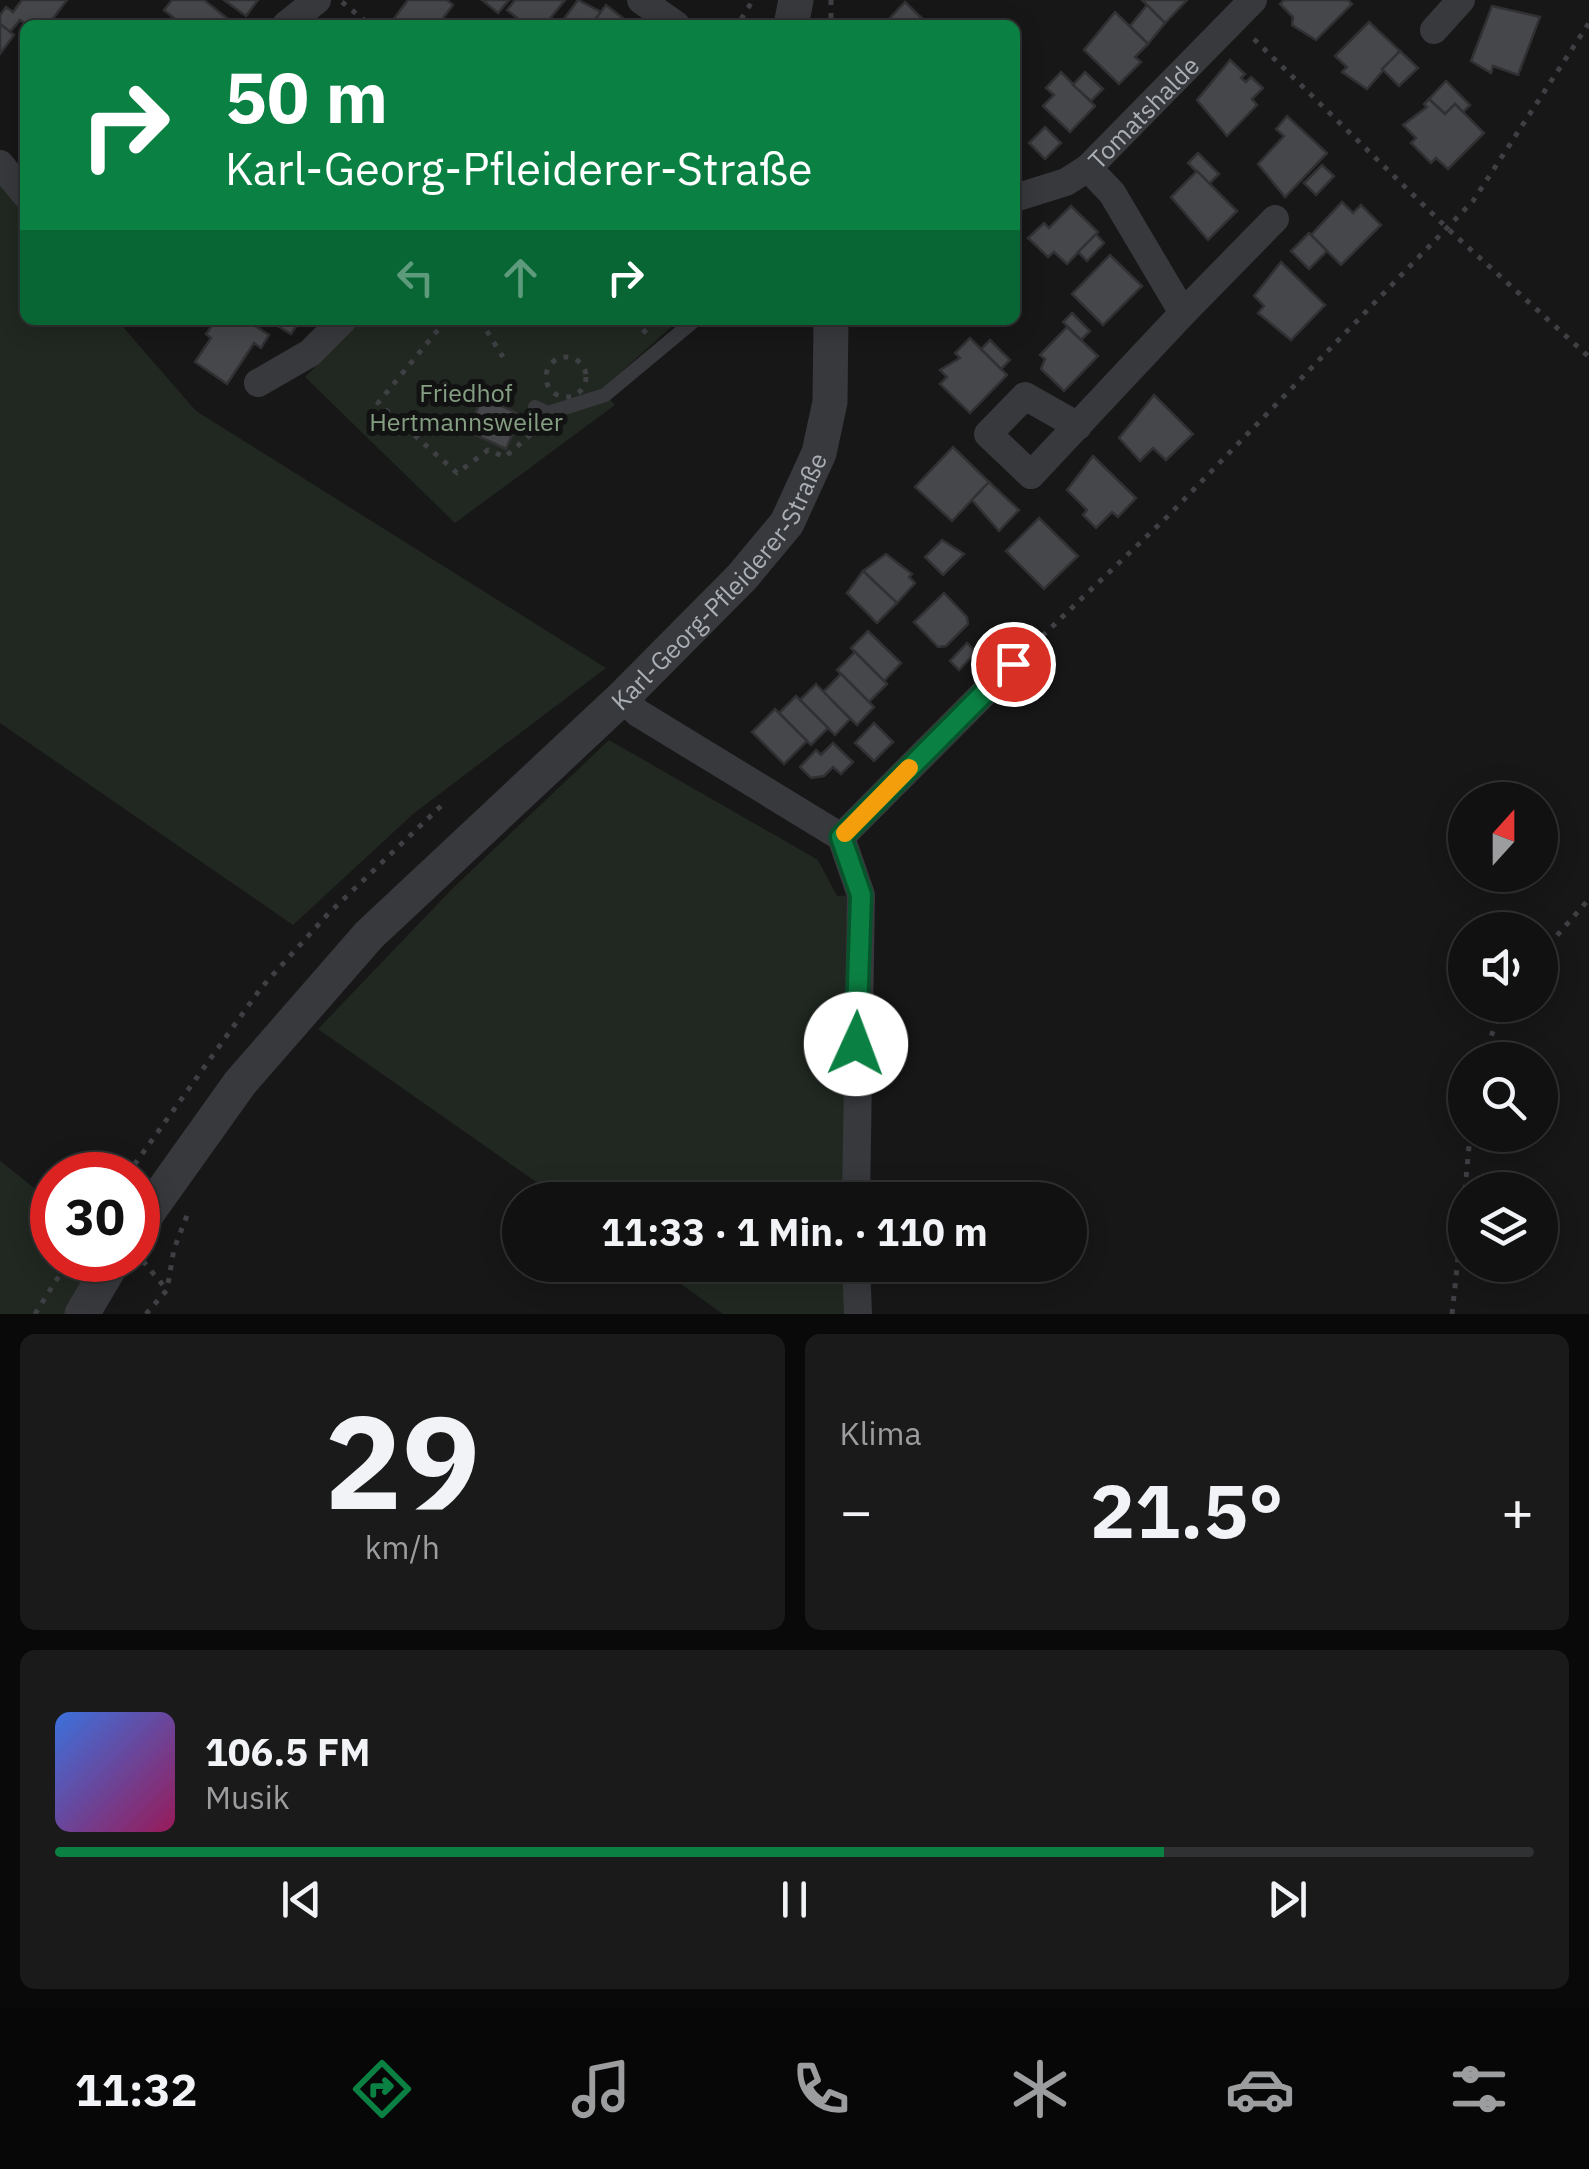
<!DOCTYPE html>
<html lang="de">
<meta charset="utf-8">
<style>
:root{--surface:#111112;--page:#1a1a1b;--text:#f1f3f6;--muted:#9c9d9f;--line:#303132;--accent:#0b8043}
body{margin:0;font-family:"IBM Plex Sans",sans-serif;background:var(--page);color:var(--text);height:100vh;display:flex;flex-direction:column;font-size:38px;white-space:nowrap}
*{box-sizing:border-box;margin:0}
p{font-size:32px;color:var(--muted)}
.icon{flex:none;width:55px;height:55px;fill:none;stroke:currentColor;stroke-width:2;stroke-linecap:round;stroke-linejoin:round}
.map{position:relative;height:1314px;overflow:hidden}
.sheet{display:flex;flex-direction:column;gap:20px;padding:20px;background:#09090a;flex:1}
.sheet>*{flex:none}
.hud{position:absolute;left:20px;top:20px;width:1000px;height:305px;border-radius:15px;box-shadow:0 5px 25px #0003,0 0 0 2px var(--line);background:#0b8043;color:#fff;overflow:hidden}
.needle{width:65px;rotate:21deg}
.fabs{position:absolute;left:1448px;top:782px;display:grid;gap:20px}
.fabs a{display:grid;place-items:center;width:110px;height:110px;border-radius:50%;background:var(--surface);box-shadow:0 5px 25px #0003,0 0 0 2px var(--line);font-size:50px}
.speed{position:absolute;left:30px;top:1152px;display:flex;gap:20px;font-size:50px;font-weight:700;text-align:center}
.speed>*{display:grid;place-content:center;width:130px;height:130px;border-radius:50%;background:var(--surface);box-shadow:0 5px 25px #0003,0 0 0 2px var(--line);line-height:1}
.speed .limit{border:15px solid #d22;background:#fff;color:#111}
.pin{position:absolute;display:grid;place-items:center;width:85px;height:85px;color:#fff;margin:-42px;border:5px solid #fff;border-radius:50%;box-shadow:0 2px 10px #0007}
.me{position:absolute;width:110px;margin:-55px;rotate:2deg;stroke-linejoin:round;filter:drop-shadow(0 0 8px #0008)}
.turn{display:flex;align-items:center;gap:35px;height:210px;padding:0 40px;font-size:45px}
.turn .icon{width:130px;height:130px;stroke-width:2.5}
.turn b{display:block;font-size:70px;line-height:85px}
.lanes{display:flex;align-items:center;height:95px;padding:0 40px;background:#0003;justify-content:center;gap:50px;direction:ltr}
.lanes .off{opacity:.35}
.big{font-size:75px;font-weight:700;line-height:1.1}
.sheet .card{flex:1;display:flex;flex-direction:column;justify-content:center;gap:15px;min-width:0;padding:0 35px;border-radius:15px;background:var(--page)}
.sheet .dial{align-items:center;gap:0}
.dial b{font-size:130px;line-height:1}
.song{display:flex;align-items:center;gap:30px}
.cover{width:120px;height:120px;border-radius:15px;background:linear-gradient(135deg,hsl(220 70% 55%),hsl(330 70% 35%))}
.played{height:10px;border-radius:5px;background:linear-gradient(90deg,var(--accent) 75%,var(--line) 75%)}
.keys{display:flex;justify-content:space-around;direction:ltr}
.heat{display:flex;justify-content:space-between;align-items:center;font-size:55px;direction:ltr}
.sheet .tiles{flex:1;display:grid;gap:20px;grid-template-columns:1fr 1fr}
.card:last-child{grid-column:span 2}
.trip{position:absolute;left:502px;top:1182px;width:585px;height:100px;border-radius:50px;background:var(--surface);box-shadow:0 5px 25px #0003,0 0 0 2px var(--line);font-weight:700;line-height:100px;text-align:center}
.tabs{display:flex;height:160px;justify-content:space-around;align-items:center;background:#070707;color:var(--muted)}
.tabs .icon{width:70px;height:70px}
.tabs .current{color:var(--accent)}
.tabs b{font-size:45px;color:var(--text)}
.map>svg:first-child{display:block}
.green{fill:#212821}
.building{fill:#46474a;stroke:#313134;stroke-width:2.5}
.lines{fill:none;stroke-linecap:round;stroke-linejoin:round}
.path{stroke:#3e4044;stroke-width:5;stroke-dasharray:5 8;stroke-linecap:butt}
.service{stroke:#38393d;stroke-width:14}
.minor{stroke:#38393d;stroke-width:28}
.tertiary{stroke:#38393d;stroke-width:35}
.route-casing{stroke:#07532c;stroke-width:25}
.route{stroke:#0b8043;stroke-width:18}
.slow{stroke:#f59e0b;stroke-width:18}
.labels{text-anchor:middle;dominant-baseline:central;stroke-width:10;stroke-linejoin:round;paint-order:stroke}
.street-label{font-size:25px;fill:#aaafb6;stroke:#121213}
.park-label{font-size:25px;fill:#859f83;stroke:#121213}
</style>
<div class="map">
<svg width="1589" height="1314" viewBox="0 0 1589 1314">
<rect width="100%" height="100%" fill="#171718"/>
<!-- green -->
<g class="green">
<path d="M0,184L25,213V320H117L196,411L606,668L413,814L293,925L0,723Z"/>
<path d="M362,320H679L601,390L615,405L455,523L305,377Z"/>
<path d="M609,740L818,860L837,896L861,895L856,1200H562L318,1029L453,888Z"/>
<path d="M0,1161L52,1202V1260H93L87,1287L70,1314H0Z"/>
<path d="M654,1265H856L858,1314H723Z"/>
</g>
<!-- building -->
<g class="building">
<path d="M22,0H67L48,25H27L20,20L10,32L0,24V15L6,7L13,12Z"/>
<path d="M172,0H204L228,19L223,25H170L175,19L164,10Z"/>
<path d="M224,0H258L246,16Z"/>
<path d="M408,0H447L453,5L438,25H397L392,21Z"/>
<path d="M482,0H509L498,13Z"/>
<path d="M515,0H565L545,25H526L507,10Z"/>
<path d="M578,0L601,12L591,25H570L563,20Z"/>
<path d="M1142,0H1187L1165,23Z"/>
<path d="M1284,0H1348L1352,4L1316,40L1292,25L1293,17L1280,4Z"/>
<path d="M905,2L929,25H889V19Z"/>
<path d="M606,5L628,22L626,25H591Z"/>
<path d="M1147,5L1165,23L1148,44L1130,26Z"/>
<path d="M1492,6L1540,17L1518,75L1493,66L1491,73L1471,61Z"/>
<path d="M1115,12L1148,44L1135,57L1141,62L1119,84L1084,50Z"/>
<path d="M1369,22L1400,51L1367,89L1342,72L1347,67L1335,56Z"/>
<path d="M0,24L14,35L0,54Z"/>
<path d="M1400,51L1418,68L1399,86L1382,69Z"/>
<path d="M1230,60L1245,74L1241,78L1246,82L1251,77L1263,88L1252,99L1257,105L1227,136L1197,100Z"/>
<path d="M1061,72L1095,106L1070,132L1043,106L1054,95L1046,88Z"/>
<path d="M1085,72L1103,89L1091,101L1073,85Z"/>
<path d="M1446,81L1470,105L1463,112L1455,104L1445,114L1429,99Z"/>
<path d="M1429,99L1445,114L1455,104L1484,133L1448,169L1436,158L1431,163L1411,143L1416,138L1403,125L1427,107L1424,104Z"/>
<path d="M1287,116L1327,153L1285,197L1258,164L1284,136L1276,129Z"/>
<path d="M1045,127L1061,143L1045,159L1029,143Z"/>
<path d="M1198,153L1219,174L1209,184L1188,163Z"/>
<path d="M1322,165L1334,176L1316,195L1304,183Z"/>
<path d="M1197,171L1237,211L1208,240L1171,197Z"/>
<path d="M1342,202L1353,213L1361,205L1381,225L1341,265L1311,235Z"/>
<path d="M1071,206L1098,232L1067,264L1054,252L1048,257L1028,238L1044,223L1049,228Z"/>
<path d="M1309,233L1327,251L1309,269L1291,251Z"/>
<path d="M1096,234L1104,243L1087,261L1078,252Z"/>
<path d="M1110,255L1142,286L1103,325L1072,294Z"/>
<path d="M1281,262L1325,305L1291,340L1258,313L1264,306L1254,296Z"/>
<path d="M1072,313L1090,331L1081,340L1063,322Z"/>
<path d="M216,320H246L269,335L261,348L254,343L227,384L195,362L211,338L206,334Z"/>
<path d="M268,320H300L291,334Z"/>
<path d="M1067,327L1098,356L1064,391L1041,369L1045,359L1040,355Z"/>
<path d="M970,338L1007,375L970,413L940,384L947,377L940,370L960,358L955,353Z"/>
<path d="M990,340L1010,360L1001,369L981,349Z"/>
<path d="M1154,395L1193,434L1166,460L1153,448L1140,461L1119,438Z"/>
<path d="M483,397L521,415L506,449L467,431Z"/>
<path d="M953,447L989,482L952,521L915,487Z"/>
<path d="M1093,456L1136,498L1118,517L1112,512L1096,528L1083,515L1087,510L1067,490Z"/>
<path d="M989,482L1019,510L999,531L972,500Z"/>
<path d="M1039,518L1078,556L1044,589L1006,551Z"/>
<path d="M942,540L964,554L943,575L925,557Z"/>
<path d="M886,554L912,574L909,577L915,583L897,603L863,571Z"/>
<path d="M863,571L897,603L877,623L847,593Z"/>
<path d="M944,593L967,617L968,624L946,646L938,647L914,622Z"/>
<path d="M868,631L901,663L884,681L851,648Z"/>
<path d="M967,643L976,652L959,670L950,661Z"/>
<path d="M855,652L887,684L869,702L837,670Z"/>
<path d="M841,674L874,707L857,725L823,692Z"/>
<path d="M816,684L850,719L835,735L800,700Z"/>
<path d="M796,696L828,728L811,745L779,713Z"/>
<path d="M775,709L807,741L784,764L752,732Z"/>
<path d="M874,723L893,742L874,761L855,743Z"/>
<path d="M833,743L853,762L841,774L833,767L824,776L811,778L800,767L816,750L821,755Z"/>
</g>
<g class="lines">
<!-- path -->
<g class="path">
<path d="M831,0V25"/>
<path d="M342,2L370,25"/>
<path d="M730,25L740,21L753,0"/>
<path d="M1254,39L1447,228L1589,357"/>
<path d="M446,320L378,403L457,473L488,450L505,457L538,428"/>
<path d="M480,320L503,357"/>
<path d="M634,320L649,336"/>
<circle cx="566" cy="377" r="20"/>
<path d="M1033,645L1169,515L1473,201L1589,23"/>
<path d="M1540,955L1589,899"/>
<path d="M1482,1060L1503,1005"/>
<path d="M127,1175L261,988L328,914L441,806"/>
<path d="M1465,1190L1470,1135"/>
<path d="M143,1261L167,1290"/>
<path d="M35,1314L69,1260"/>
<path d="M146,1314L167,1290L174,1249L188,1213"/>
<path d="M1452,1314L1465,1194"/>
</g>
<!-- service -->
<path class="service" d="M535,407L548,413L605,395L695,320"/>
<!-- minor -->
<g class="minor">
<path d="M641,0L676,25"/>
<path d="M286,25L317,0"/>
<path d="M1434,30L1461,0"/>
<path d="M0,164L25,194"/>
<path id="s1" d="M1015,198L1066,182L1088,168L1253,0"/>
<path d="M1183,313L1275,219"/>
<path d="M258,383L310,353L343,320"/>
<path d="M1078,426L1025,396L988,434L1031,475L1183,313L1112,193L1088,168"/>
<path d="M622,698L638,713L841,837"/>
<path d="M841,837L861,895L856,1200"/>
<path d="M841,837L1013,664"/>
<path d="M856,1265L858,1314"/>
</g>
<!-- tertiary -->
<g class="tertiary">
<path d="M791,25L796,0"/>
<path id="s2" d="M138,1226L240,1083L369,935L622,698L742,577L787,523L819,453L830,402L831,320"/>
<path d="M82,1314L114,1260"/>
</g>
</g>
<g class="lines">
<!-- route casing -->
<g class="route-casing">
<path id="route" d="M856,1044L861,895L841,837L1013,664"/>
</g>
<!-- route -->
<use href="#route" class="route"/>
<!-- slow -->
<path class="slow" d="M845,833L909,768"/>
</g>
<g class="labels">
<!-- street labels -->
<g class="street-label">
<text stroke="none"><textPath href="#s1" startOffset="158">Tomatshalde</textPath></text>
<text stroke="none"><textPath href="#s2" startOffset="872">Karl-Georg-Pfleiderer-Straße</textPath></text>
</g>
<!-- park labels -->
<g class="park-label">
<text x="466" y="392">Friedhof<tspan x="466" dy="29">Hertmannsweiler</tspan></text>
</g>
</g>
</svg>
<div class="fabs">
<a><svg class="needle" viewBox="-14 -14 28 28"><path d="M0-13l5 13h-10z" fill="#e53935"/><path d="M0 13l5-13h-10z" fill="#9c9d9f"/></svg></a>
<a><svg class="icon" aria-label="sound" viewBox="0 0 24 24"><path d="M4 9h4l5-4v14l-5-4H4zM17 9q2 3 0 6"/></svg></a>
<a><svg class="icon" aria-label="search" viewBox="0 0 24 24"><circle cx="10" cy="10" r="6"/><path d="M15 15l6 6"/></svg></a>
<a><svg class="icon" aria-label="layers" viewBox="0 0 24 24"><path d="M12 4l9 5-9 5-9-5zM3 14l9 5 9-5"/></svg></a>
</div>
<div class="speed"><div class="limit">30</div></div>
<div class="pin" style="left:1013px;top:664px;background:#d93025"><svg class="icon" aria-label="arrive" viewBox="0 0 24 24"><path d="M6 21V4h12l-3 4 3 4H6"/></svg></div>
<svg class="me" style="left:856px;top:1044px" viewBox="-20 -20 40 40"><circle r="19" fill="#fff"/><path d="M0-13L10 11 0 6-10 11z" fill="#0b8043"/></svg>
<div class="trip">11:33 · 1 Min. · 110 m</div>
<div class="hud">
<div class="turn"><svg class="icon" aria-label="right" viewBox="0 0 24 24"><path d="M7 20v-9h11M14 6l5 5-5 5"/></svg><div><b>50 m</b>Karl-Georg-Pfleiderer-Straße</div></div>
<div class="lanes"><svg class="icon off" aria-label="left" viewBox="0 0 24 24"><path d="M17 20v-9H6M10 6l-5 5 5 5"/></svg><svg class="icon off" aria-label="ahead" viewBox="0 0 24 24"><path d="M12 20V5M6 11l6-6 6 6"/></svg><svg class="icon" aria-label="right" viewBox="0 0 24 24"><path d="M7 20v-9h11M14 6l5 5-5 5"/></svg></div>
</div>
</div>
<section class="sheet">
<div class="tiles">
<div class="card dial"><b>29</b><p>km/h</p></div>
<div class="card"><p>Klima</p>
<div class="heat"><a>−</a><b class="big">21.5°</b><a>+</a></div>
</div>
<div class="card">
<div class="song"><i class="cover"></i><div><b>106.5 FM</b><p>Musik</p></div></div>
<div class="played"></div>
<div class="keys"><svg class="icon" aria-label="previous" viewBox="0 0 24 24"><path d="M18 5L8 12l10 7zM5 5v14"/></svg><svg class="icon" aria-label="pause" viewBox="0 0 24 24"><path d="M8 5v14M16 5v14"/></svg><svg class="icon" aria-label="next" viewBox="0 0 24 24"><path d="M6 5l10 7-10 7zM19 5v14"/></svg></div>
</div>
</div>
</section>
<nav class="tabs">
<b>11:32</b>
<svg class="icon current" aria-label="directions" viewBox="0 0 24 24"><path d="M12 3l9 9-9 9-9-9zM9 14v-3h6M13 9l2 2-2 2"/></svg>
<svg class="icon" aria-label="music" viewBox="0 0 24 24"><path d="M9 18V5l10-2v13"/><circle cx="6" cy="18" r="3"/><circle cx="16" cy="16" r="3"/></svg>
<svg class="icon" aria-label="phone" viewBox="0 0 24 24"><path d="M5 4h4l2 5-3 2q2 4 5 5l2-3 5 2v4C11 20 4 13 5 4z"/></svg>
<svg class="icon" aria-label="climate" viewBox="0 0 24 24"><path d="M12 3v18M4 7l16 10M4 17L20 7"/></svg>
<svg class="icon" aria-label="car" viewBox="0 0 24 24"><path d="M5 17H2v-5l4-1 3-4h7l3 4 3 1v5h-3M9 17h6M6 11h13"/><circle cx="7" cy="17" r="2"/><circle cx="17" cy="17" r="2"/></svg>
<svg class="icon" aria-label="filters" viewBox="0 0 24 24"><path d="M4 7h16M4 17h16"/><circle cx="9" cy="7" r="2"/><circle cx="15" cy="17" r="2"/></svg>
</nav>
